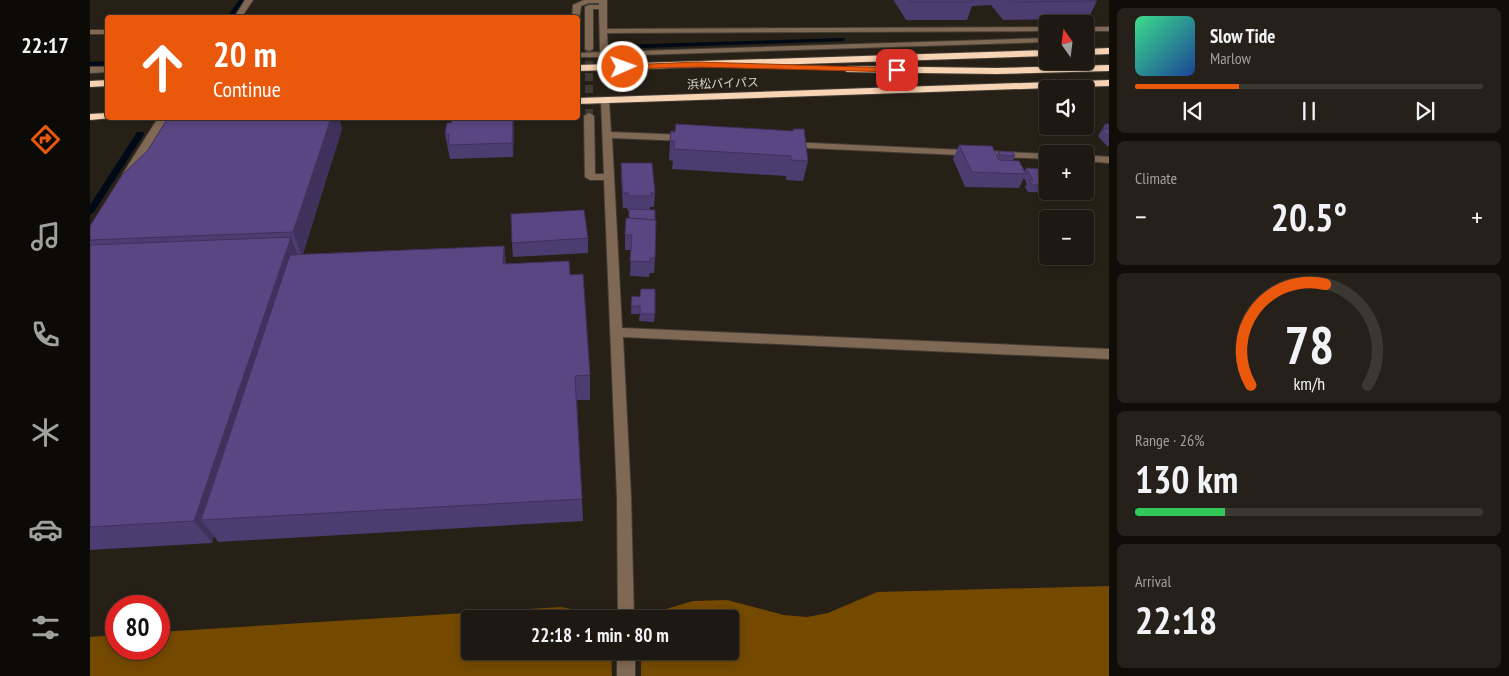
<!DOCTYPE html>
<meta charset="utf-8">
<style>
:root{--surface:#1d1811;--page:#25211a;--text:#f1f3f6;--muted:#a0a09f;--line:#3b3731;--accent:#ea580c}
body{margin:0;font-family:"PT Sans Narrow","Noto Sans JP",sans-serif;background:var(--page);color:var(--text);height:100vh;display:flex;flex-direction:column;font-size:19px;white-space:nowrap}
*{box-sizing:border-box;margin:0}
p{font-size:16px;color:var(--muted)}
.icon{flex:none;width:28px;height:28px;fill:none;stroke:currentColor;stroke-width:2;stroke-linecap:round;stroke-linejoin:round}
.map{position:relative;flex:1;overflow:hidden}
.details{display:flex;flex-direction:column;gap:8px;padding:8px;background:#100d09;width:400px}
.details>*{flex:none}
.guide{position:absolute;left:15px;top:15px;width:475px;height:105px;border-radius:5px;box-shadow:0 2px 8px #0003,0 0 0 1px var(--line);background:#ea580c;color:#fff;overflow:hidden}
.needle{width:32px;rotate:346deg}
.fabs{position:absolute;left:949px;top:15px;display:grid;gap:10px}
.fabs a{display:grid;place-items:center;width:55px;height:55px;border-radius:5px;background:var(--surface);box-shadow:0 2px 8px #0003,0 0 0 1px var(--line);font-size:25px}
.speed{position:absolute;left:15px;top:595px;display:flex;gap:10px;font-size:25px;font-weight:700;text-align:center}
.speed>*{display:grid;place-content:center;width:65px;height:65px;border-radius:50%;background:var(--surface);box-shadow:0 2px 8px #0003,0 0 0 1px var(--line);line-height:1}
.speed .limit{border:8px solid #d22;background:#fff;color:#111}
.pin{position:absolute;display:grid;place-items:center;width:42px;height:42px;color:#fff;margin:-21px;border-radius:10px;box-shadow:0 2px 8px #0006}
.me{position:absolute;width:55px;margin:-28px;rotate:88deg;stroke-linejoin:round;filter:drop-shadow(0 0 4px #0008)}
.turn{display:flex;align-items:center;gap:18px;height:105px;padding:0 25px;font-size:22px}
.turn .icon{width:65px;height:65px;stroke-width:2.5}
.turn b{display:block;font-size:35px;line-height:42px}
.big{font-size:38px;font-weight:600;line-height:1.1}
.details .widget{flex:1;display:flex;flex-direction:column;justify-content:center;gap:8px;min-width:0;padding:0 18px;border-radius:8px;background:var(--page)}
.details .dial{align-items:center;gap:0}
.dial svg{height:130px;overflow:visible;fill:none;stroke:var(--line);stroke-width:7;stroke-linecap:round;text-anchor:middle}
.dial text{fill:var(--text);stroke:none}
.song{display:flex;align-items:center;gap:15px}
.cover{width:60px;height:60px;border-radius:8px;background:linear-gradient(135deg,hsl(150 70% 55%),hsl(220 70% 35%))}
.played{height:5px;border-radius:2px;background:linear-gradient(90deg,var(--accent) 30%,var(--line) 30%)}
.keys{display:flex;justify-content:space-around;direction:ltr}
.heat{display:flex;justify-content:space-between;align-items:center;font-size:28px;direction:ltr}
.charge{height:8px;border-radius:4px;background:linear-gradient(90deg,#34c759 26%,var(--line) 0)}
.trip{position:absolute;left:371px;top:610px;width:278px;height:50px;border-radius:5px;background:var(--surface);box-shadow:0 2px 8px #0003,0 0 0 1px var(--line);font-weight:600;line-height:50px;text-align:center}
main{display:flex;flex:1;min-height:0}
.menu{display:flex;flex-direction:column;width:90px;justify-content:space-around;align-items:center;background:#0c0a07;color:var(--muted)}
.menu .icon{width:35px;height:35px}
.menu .active{color:var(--accent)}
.menu b{font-size:22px;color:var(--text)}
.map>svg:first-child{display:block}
.forest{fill:#744900}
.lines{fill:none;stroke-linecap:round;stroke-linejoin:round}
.stream{fill:#000916;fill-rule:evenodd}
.minor-tunnel{stroke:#423b33;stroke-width:8;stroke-dasharray:8 4;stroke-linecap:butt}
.minor-casing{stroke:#443d35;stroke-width:2}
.highway-casing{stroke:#443d35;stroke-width:2}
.minor{fill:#806954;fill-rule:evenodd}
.highway{fill:#f7d4b4;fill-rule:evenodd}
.wall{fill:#4d3c70}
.shaded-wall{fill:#3f315b}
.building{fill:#5a4682;stroke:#3f315b}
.route{fill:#ea580c;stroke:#983908}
.labels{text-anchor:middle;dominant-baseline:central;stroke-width:4.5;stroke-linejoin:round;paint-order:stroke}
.far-street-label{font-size:12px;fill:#dad5d0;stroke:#272017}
</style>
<main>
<nav class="menu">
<b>22:17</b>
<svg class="icon active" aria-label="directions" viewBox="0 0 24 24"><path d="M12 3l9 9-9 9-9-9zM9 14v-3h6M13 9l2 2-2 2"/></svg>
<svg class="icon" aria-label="music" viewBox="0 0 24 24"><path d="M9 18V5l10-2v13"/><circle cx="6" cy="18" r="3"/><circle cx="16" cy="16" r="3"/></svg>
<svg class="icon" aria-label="phone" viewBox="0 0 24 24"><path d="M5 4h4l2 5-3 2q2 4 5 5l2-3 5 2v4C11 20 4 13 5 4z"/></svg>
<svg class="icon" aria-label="climate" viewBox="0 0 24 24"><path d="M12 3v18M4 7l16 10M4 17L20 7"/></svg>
<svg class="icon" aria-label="car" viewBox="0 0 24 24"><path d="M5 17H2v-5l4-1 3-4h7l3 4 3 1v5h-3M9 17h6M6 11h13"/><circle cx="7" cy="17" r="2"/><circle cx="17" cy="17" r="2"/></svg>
<svg class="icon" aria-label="filters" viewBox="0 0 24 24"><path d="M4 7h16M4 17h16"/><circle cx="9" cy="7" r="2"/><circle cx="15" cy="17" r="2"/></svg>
</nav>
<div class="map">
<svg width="1019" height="676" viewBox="0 0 1019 676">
<rect width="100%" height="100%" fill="#272017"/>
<!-- forest -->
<g class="forest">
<path d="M1019,586V676H551V651H640V619H565L576,609L603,601L637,600L694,615L717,617L738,613L787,592Z"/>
<path d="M471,607L502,613L507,619H380V651H521L522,676H0V637L26,635V649H69V632Z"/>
</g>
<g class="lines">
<!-- stream -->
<g class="stream">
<path d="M149,0H155L142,18H136Z"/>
<path d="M753,38L755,39V41L526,49L523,47L526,45Z"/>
<path d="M18,61V65L0,66V62Z"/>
<path d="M47,132H53L54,134L4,212L0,215V205Z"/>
</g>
<!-- minor-tunnel -->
<path class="minor-tunnel" d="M499,49V116"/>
<!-- minor casing -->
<g class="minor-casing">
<g id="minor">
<path d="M155,0H163L151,18H144Z"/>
<path d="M494,0H517V29L958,27V31L517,33L518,52L958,38V42L518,56V68L514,70L510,68V57H488V53L510,52L509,9H503V49L499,51L495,49V7L499,5H509V3H499L491,6L489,20L488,18H482L483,5Z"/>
<rect x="995" y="27" width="24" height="4"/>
<rect x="0" y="30" width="18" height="4"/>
<path d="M0,67H18V72L0,73Z"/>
<path d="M515,97L519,100L521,132L597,135L602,138L597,141L522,138L532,328L1019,349V359L533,337L541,497L544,619H528L527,497L514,180H500L495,177L494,116L499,113L504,116L505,174H514L511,100Z"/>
<path d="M68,118H78L41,177H33L32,175Z"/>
<path d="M699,142L961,154H958V159L696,147V143Z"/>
<path d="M995,155L1019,157V163L995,161Z"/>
<rect x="527" y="651" width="18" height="25"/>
</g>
</g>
<!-- highway casing -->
<g class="highway-casing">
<g id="highway">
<path d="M1019,48V54L995,55V49Z"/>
<path d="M958,50V56L488,71V65Z"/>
<path d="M1019,65V71L906,74L757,72L752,69L757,66L906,68Z"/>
<path d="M18,80V86L0,87V81Z"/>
<path d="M1019,80V86L488,104V98Z"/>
<path d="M18,113V118H22L0,120V114Z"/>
</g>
</g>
<!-- minor -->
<use href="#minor" class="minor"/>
<!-- highway -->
<use href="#highway" class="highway"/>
</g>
<!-- wall -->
<g class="wall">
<path d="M804,0H1005L1007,1L998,19L913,20L901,5L882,6L877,20H816L804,1Z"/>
<path d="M78,118H249L252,129L213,254L414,246L416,264L480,275L500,375V400H487L493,521L128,542L124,536L122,543L0,550V226L58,150Z"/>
<path d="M1015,124H1019V146H1017L1008,136Z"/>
<path d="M424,125L423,157L360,159L355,134Z"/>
<path d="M703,129L718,161L713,181L696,180V176L582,169L583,161L579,160L580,141L703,131Z"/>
<path d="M869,145L906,155L908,151L925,156L923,161L935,172L936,168L958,172V191H963L962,193L938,192L935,187L937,184L934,178L929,188L875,187L863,159Z"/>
<path d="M531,163L565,193L564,207H560V210L565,220V258L564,273H560L559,277L540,276L541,250H535V235L539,218V211H538L537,208H533L531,177Z"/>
<path d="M498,238V253L423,257L422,243Z"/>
<path d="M542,296L565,314L564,322L549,321L550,314H541Z"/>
</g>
<!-- shaded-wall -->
<g class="shaded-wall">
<path d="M241,118H249L252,129L212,256L203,232Z"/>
<path d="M423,118H424V125L423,157L422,143Z"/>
<path d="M201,237L210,262L111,520L124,536L122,543L104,521Z"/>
<path d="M414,246L417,270L413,264Z"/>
</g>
<!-- building -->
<g class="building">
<path d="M820,0H882L883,2H821Z"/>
<path d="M918,0H1005L1007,1L920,2Z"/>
<path d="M78,118H241L203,232L0,240V226L32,175L58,150Z"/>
<path d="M362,118H423L422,143L358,145L359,134H355L357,123H361Z"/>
<path d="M586,124L703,131V129H714L718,161L701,160V156L584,149V141H580L581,131L585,132Z"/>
<path d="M1015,124H1019V136L1012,129H1019Z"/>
<path d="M869,145L902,146L909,160L929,161L936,174L882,172Z"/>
<path d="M908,151L923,152L925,156L910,155Z"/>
<path d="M531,163H562L565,193H561V196H538V193H533Z"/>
<path d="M936,168L956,169L958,172V185H942L939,180H943Z"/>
<path d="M539,209L565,210V220L539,218Z"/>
<path d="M494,210L498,238L422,243L421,214Z"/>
<path d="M536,218L566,220L565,258H560V262L540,261L542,235H535Z"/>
<path d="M201,237L104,521L0,527V245Z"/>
<path d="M414,246L413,264L479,261L480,275L493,274L500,375L485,376L492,499L111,520L200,255Z"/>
<path d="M551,289H565V314H550V306H541L542,296L550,297Z"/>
</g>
<!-- route -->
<path class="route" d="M608,62L807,68L811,70L807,72L608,67L533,69L529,67L533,65Z"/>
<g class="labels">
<!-- far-street labels -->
<g class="far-street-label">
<text transform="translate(633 83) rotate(-2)">浜松バイパス</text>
</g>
</g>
</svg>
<div class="fabs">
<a><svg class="needle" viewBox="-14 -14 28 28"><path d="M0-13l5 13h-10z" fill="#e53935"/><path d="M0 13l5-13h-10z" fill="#a0a09f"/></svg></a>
<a><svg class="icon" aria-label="sound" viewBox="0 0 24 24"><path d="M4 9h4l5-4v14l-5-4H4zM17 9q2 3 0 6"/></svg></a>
<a>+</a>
<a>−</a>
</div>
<div class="speed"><div class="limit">80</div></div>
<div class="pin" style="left:807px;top:70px;background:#d93025"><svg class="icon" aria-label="arrive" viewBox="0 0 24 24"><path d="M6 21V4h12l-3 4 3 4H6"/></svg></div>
<svg class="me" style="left:533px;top:67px" viewBox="-20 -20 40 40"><circle r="17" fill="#ea580c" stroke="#fff" stroke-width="3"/><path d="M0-11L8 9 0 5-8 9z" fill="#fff"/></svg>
<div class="trip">22:18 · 1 min · 80 m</div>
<div class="guide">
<div class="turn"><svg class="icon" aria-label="ahead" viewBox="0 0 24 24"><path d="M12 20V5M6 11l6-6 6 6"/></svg><div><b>20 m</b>Continue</div></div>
</div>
</div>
<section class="details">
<div class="widget">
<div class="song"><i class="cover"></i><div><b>Slow Tide</b><p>Marlow</p></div></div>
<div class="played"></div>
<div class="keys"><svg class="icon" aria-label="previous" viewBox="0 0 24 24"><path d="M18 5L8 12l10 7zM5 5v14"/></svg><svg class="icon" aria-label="pause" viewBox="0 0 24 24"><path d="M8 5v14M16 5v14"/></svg><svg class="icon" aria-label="next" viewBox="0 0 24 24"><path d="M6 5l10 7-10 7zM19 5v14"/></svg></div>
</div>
<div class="widget"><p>Climate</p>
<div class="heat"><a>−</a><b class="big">20.5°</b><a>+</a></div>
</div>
<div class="widget dial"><svg viewBox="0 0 100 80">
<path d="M14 69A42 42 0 1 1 86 69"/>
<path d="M14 69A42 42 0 0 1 60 7" stroke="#ea580c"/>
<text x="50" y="56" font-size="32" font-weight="700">78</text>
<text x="50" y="72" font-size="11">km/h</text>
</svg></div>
<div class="widget"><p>Range · 26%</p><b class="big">130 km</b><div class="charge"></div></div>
<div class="widget"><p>Arrival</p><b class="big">22:18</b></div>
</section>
</main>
